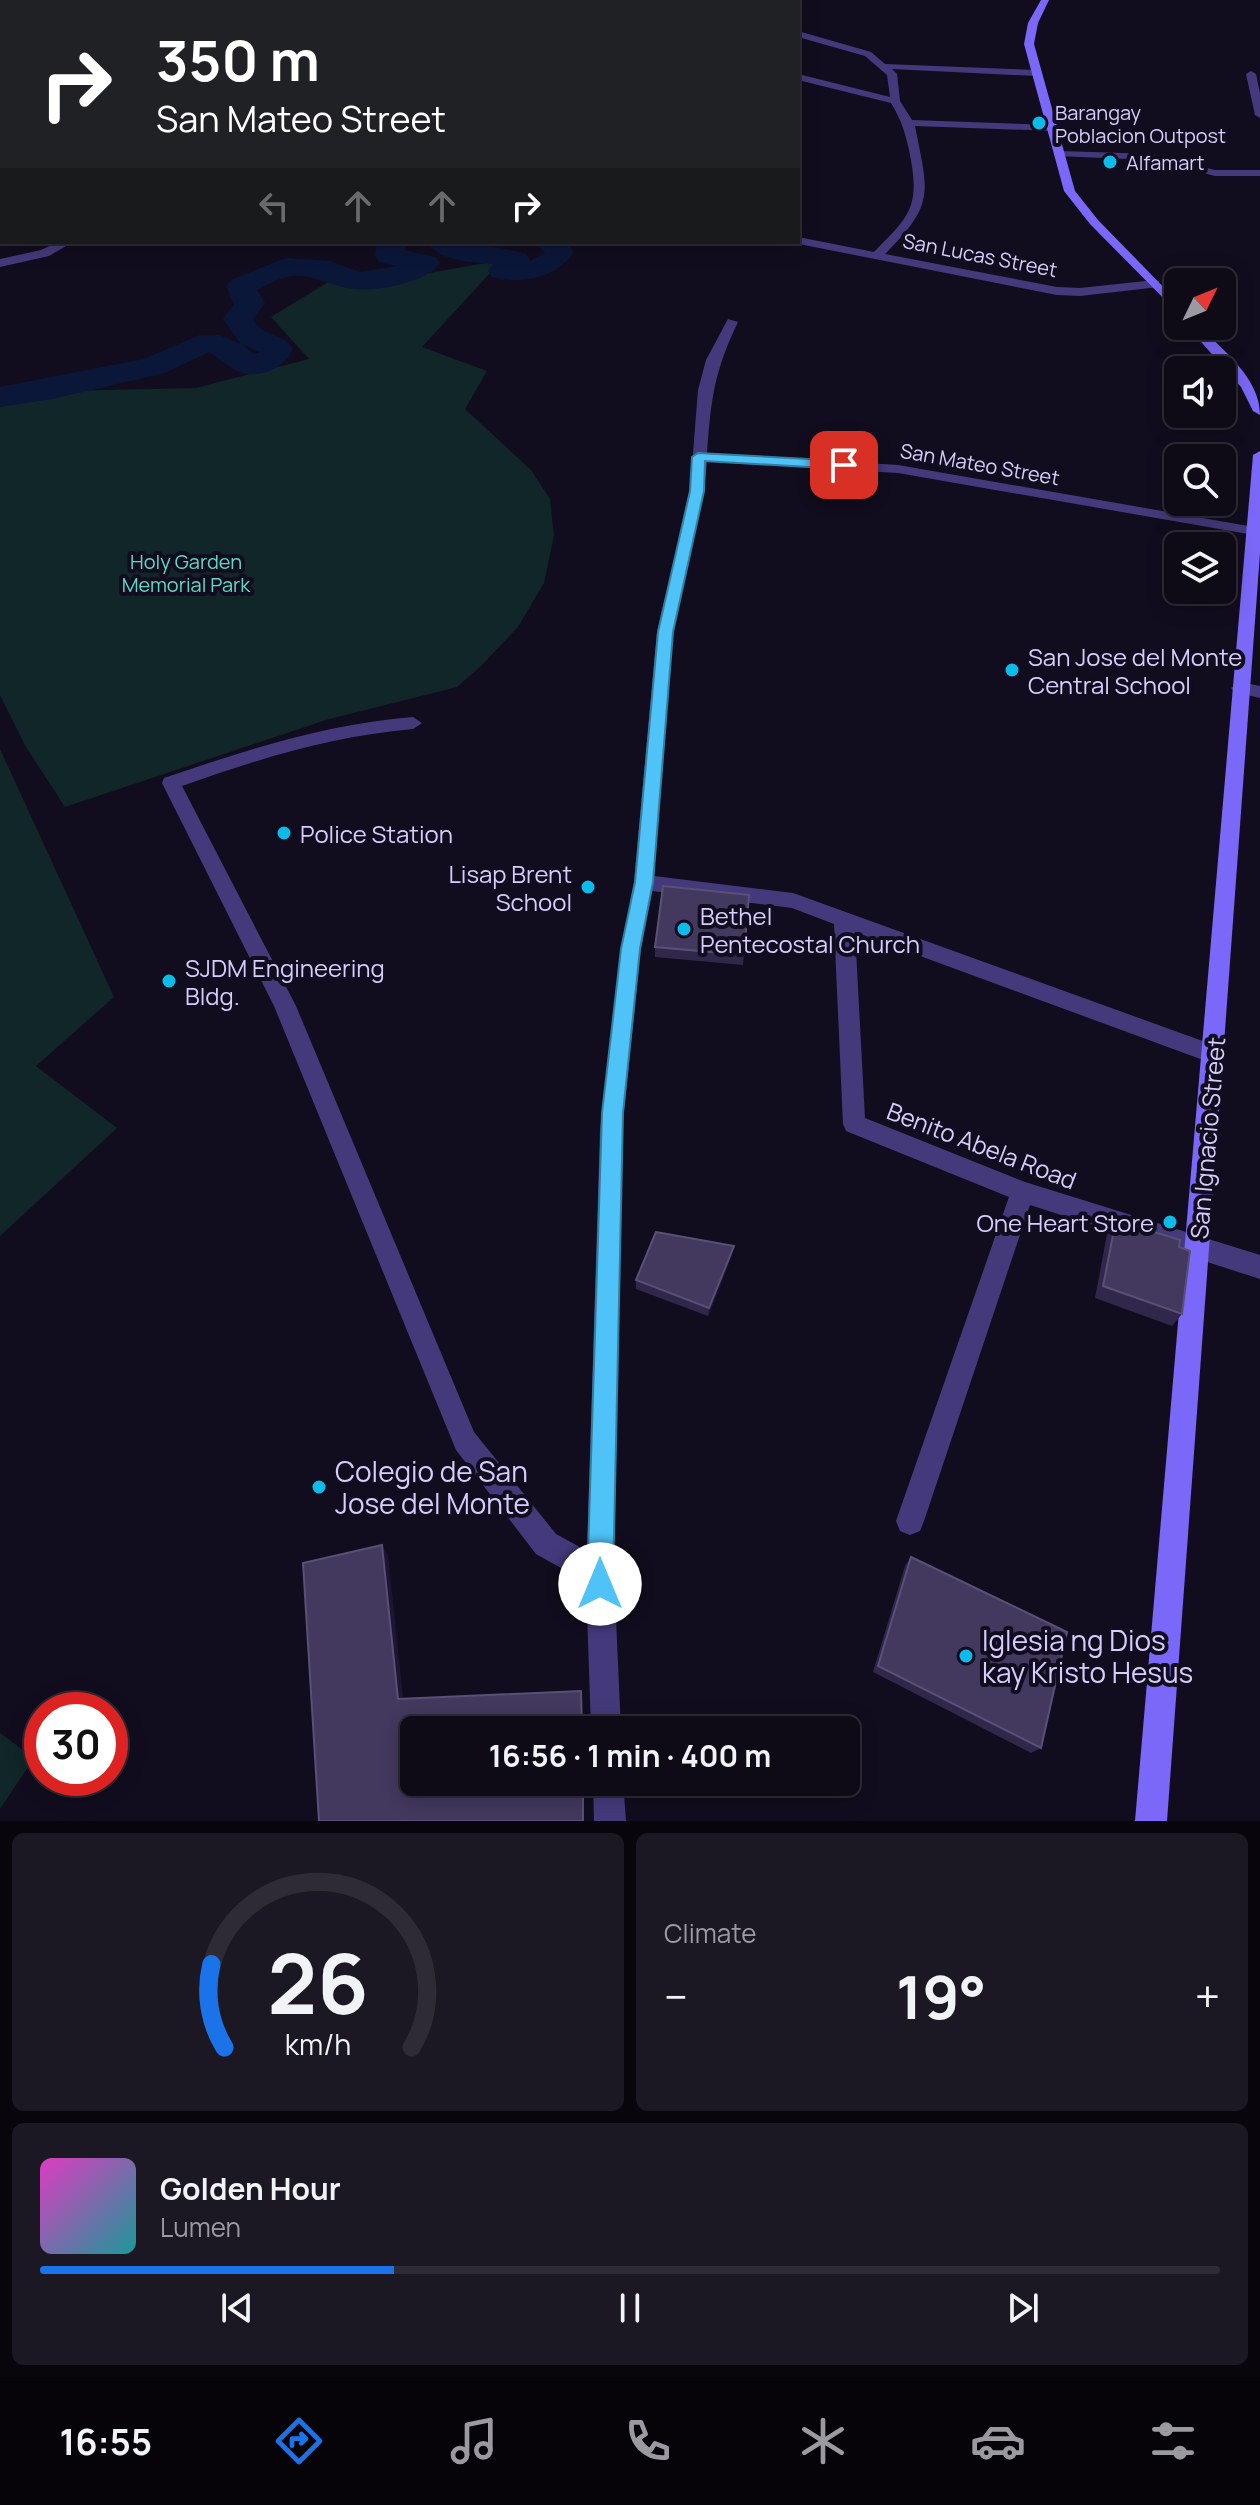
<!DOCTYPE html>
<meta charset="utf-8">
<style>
:root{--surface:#0e0a16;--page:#1c1823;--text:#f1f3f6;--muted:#9b9aa1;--line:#2e2b35;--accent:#1a73e8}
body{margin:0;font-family:Manrope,sans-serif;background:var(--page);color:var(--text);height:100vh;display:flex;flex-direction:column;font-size:30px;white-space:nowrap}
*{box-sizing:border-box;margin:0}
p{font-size:26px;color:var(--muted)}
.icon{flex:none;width:44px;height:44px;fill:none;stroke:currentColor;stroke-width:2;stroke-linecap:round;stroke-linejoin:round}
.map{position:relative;height:1821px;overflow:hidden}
.sheet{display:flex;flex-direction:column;gap:12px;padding:12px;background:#08060c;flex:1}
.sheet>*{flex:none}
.hud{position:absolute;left:0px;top:0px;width:800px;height:244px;box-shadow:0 4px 20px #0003,0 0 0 2px var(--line);background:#202124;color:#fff;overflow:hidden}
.needle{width:52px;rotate:47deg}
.tools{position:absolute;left:1164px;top:268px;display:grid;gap:16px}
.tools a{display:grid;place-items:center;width:72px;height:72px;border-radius:12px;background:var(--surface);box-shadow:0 4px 20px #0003,0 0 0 2px var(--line);font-size:40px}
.speed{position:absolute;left:24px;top:1692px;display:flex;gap:16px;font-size:40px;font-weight:700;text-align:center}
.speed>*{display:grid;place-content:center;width:104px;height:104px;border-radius:50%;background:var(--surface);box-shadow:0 4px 20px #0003,0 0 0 2px var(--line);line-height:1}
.speed .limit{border:12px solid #d22;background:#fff;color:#111}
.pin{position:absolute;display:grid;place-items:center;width:68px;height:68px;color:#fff;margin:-34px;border-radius:16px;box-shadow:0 4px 12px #0006}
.me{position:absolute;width:88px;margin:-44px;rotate:0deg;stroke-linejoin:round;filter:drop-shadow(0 0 6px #0008)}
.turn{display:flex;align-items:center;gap:28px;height:168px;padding:0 24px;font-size:36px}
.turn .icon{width:104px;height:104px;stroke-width:2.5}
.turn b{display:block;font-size:56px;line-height:68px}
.lanes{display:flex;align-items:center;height:76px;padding:0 24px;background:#0003;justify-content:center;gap:40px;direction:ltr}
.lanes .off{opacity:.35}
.big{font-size:60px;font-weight:700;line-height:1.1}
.sheet .tile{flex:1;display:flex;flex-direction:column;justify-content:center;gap:12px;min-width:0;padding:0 28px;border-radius:12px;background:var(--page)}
.sheet .dial{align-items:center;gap:0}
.dial svg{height:208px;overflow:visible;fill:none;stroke:var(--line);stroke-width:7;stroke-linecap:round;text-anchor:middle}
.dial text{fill:var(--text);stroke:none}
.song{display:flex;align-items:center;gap:24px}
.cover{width:96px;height:96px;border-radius:12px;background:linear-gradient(135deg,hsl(310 70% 55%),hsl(180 70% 35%))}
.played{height:8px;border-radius:4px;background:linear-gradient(90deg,var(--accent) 30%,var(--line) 30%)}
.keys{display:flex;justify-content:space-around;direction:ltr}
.heat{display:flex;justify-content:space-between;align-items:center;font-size:44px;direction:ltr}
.sheet .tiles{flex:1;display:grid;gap:12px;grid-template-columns:1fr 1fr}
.tile:last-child{grid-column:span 2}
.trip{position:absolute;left:400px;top:1716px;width:460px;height:80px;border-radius:12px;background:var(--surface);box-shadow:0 4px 20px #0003,0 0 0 2px var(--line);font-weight:700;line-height:80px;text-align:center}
.menu{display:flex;height:128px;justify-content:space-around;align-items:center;background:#060409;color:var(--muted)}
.menu .icon{width:56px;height:56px}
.menu .selected{color:var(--accent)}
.menu b{font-size:36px;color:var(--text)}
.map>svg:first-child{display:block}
.green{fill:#102628}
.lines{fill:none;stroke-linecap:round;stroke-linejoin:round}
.river{fill:#0b1739;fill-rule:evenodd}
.street{fill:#443a7b;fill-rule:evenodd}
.secondary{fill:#7b68f8;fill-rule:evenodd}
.wall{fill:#31274b}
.shaded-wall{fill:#1d1531}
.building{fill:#43385e;stroke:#5a5077;stroke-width:2}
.route{fill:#4fc3f7;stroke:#337fa1;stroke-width:2}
.poi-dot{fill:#0bbceb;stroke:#120d1e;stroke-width:3}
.labels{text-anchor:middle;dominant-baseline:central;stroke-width:8;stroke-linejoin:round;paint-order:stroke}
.far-poi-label{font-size:20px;fill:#d7cdfd;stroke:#120d1e;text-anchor:start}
.far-street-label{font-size:20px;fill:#d7cdfd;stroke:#120d1e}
.far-park-label{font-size:20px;fill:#5dd9c7;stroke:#120d1e}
.poi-label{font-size:24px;fill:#d7cdfd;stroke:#120d1e;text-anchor:start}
.street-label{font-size:24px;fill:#d7cdfd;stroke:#120d1e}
.near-poi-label{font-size:28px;fill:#d7cdfd;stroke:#120d1e;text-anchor:start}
</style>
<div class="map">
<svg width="1260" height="1821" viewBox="0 0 1260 1821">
<rect width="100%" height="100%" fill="#120d1e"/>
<!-- green -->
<g class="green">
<path d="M502,260L422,347L487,371L465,409L531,470L550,499L554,535L544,583L518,627L481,666L457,687L329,719L65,807L26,747L0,695V405L65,391L196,388L309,359L271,317L330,281L357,286Z"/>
<path d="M0,749L114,997L36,1066L117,1128L0,1236Z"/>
<path d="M0,1733L34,1758L0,1809Z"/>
</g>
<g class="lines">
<!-- river -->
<g class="river">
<path d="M412,0H434L436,2H413Z"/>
<path d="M377,242H408L404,250L436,257L440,263C426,284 371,293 347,288C327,284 312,274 292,276C281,277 267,285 257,290L265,303L253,319C262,337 282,333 293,348C286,369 256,381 235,370C226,365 218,357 209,352L165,373L52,399L0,407V387L144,359L200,335H219L241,344L223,319L234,304L226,286L231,280L286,258L329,261L360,272L397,266L379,262L375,256ZM243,345L260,352L254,354Z"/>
<path d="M427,242C460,242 494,245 526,254L530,261L545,253L535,242H566L574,252C556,278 522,285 492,277L488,271L493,264C471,262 441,262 427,242Z"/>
</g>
<!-- street -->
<g class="street">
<path d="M508,0H522L523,2H509Z"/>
<path d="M654,0H669L670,2H656Z"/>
<path d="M798,31L871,52L885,64L1036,70L1041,73L1036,76L892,69L897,74L900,101L912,120L1055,125L1060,128L1055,131L915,126C928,193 936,203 885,254L1057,287L1080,288L1155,280L1159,281V287L1080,296L1057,295L794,243L798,242V237L874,252C910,216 920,207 910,155C906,135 902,121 891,103L798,80V74L890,97L887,75L865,56L798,37Z"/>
<path d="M1251,71L1256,74L1260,93V118L1255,115L1246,74Z"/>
<rect x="0" y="73" width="2" height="6"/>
<rect x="0" y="103" width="2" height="6"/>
<path d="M1061,151L1152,154L1215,170H1260V176H1215L1152,160L1057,156V152Z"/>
<path d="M58,242H73L49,256L0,267V259L41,250Z"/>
<path d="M728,319L738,322C714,372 711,399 707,453L898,465L1260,528L1259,533L1254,535L898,473L707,462L704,491L673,632L654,876L793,893L1222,1048L1225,1055L1222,1062L1214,1064L855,932L865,1118L1025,1182L1260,1255V1279L1030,1205L924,1521L920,1531L910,1535L900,1531L896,1521L1009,1197L846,1131L843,1124L834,924L792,908L652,891L641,949L622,1130L614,1574L621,1730H591L586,1582L536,1554L456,1450L274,1006L162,783L164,778C246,750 326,724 413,717L422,723L413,729C332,736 258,759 182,786L296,1006L474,1432L556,1534L587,1551L600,1130L621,949L634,882L657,632L690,491L698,390L706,360Z"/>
<path d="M1240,682L1260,686V698L1234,692L1231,688Z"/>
<path d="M593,1782H623L626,1821H594Z"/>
</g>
<!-- secondary -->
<g class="secondary">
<path d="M1041,0H1049L1038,23L1034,44L1075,191L1098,220L1178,302V313L1090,224L1064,191L1024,44L1028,23Z"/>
<path d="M1187,326H1200C1224,352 1260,378 1260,415L1253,411L1241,387Z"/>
<path d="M1260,451V553L1167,1821H1135L1253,455Z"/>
</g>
</g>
<!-- wall -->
<g class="wall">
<path d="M749,895L743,965L655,957V947Z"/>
<path d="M1116,1220L1179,1247L1182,1314L1172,1326L1095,1298L1107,1234Z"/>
<path d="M732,1255L708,1316L636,1289V1280Z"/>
<path d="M911,1557L1041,1748L1031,1753L873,1672L905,1566Z"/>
</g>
<!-- shaded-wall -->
<g class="shaded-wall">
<path d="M734,1246L732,1255L708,1316L709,1308Z"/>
<path d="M382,1545L388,1555L404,1706L398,1699Z"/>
<rect x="583" y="1782" width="1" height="39"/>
</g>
<!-- building -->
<g class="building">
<path d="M663,886L749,895L744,955L655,947Z"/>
<path d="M1116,1220L1180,1240L1179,1247L1190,1251L1182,1314L1103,1286Z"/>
<path d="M656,1232L734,1246L709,1308L636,1280Z"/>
<path d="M382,1545L398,1699L581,1691L582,1730H414V1782H583V1821H319L303,1563Z"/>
<path d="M911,1557L1067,1632L1041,1748L878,1666Z"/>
</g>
<!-- route -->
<path class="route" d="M698,453L844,461L850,465L844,469L705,461L704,491L673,632L653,882L640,949L623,1113L613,1584L609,1593L600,1597L591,1593L587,1584L602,1113L621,949L635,882L658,632L690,491L692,457Z"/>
<!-- markers -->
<g class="poi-dot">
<circle cx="1039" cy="123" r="8"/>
<circle cx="1110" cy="162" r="8"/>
<circle cx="1012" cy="670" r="8"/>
<circle cx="284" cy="833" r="8"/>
<circle cx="588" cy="887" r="8"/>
<circle cx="684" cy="929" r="8"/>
<circle cx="169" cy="981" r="8"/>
<circle cx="1170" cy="1222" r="8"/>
<circle cx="319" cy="1487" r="8"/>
<circle cx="966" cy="1656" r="8"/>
</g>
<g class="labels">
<!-- far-poi labels -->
<g class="far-poi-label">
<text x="1055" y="112">Barangay<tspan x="1055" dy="23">Poblacion Outpost</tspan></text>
<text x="1126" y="162">Alfamart</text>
</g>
<!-- far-street labels -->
<g class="far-street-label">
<text transform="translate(980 255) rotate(11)">San Lucas Street</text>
<text transform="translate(980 464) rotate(10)">San Mateo Street</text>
</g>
<!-- far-park labels -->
<g class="far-park-label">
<text x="186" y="561">Holy Garden<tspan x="186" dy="23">Memorial Park</tspan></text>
</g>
<!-- poi labels -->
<g class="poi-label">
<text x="1028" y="656">San Jose del Monte<tspan x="1028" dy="28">Central School</tspan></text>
<text x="300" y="833">Police Station</text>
<text x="572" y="873" text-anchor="end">Lisap Brent<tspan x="572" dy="28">School</tspan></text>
<text x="700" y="915">Bethel<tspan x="700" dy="28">Pentecostal Church</tspan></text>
<text x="185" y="967">SJDM Engineering<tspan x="185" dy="28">Bldg.</tspan></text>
<text x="1154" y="1222" text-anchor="end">One Heart Store</text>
</g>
<!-- street labels -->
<g class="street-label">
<text transform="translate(1207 1138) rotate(-85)">San Ignacio Street</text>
<text transform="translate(982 1145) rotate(21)">Benito Abela Road</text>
</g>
<!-- near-poi labels -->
<g class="near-poi-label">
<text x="335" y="1471">Colegio de San<tspan x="335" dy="32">Jose del Monte</tspan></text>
<text x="982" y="1640">Iglesia ng Dios<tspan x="982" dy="32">kay Kristo Hesus</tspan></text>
</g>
</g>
</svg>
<div class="tools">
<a><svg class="needle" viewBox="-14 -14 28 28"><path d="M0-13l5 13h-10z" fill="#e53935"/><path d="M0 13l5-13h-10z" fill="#9b9aa1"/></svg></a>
<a><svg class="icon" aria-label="sound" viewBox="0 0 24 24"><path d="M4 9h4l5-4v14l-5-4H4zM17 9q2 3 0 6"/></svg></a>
<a><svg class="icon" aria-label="search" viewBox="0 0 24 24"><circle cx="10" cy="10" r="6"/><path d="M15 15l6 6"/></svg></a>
<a><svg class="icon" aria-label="layers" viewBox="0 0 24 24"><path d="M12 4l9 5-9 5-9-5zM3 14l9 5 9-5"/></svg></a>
</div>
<div class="speed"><div class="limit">30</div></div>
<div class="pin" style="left:844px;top:465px;background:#d93025"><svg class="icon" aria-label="arrive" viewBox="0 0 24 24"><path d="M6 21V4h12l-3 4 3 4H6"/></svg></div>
<svg class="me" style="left:600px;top:1584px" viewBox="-20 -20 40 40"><circle r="19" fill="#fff"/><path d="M0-13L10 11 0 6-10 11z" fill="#4fc3f7"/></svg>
<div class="trip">16:56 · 1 min · 400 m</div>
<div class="hud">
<div class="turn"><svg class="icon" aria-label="right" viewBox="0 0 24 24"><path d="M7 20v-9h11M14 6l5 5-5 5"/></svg><div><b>350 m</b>San Mateo Street</div></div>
<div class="lanes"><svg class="icon off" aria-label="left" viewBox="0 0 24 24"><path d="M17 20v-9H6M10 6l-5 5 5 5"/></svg><svg class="icon off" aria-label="ahead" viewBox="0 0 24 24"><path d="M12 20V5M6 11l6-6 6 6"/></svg><svg class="icon off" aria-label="ahead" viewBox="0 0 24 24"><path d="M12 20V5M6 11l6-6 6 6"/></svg><svg class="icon" aria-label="right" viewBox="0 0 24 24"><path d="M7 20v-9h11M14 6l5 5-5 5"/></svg></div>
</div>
</div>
<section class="sheet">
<div class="tiles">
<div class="tile dial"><svg viewBox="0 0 100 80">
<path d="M14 69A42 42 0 1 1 86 69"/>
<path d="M14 69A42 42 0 0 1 9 37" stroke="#1a73e8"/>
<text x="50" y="56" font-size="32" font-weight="700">26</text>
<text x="50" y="72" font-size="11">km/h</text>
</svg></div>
<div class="tile"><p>Climate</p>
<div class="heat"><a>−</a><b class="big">19°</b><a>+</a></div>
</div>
<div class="tile">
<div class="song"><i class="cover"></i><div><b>Golden Hour</b><p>Lumen</p></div></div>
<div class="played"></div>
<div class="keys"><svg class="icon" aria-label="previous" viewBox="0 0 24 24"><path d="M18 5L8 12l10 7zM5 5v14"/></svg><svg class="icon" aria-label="pause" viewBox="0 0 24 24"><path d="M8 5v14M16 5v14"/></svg><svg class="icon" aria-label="next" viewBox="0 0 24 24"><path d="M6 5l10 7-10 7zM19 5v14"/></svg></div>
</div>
</div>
</section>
<nav class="menu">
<b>16:55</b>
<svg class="icon selected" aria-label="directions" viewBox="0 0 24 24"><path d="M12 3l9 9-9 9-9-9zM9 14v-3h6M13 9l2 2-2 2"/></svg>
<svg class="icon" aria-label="music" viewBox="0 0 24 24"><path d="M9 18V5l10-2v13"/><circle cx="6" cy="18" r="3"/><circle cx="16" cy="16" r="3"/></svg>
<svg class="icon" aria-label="phone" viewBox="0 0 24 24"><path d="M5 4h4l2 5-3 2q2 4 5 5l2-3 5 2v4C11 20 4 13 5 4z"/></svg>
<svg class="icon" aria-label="climate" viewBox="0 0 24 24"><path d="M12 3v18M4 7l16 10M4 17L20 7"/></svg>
<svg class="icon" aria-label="car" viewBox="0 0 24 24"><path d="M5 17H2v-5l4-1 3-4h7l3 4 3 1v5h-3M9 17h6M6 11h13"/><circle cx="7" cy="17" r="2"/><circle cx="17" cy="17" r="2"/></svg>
<svg class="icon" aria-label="filters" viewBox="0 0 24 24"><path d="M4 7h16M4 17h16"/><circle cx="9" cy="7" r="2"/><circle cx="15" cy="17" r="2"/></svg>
</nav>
